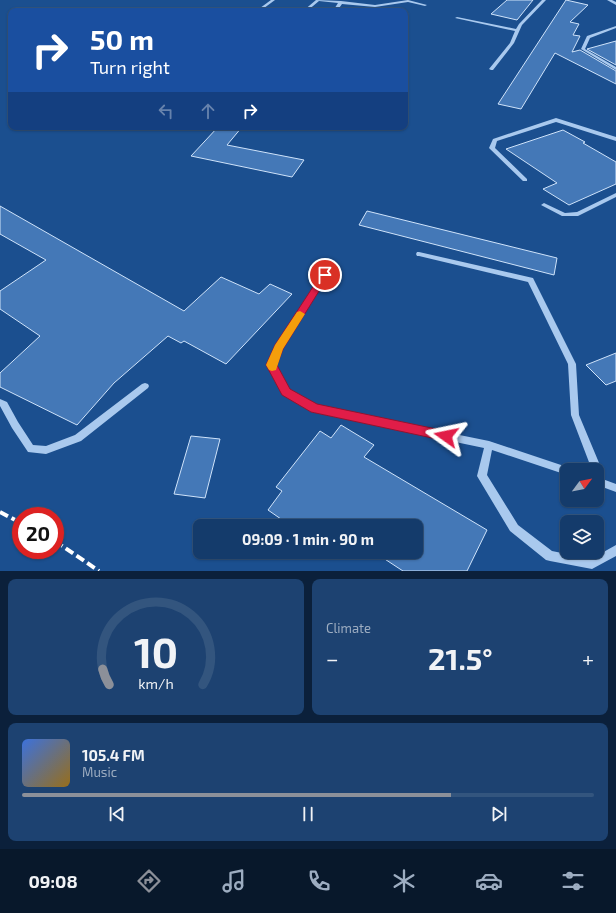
<!DOCTYPE html>
<meta charset="utf-8">
<style>
:root{--surface:#143b6b;--page:#1d4271;--text:#f1f3f6;--muted:#9dadc1;--line:#33557e;--accent:#8c9099}
body{margin:0;font-family:"Exo 2",sans-serif;background:var(--page);color:var(--text);height:100vh;display:flex;flex-direction:column;font-size:15px;white-space:nowrap}
*{box-sizing:border-box;margin:0}
p{font-size:13px;color:var(--muted)}
.icon{flex:none;width:22px;height:22px;fill:none;stroke:currentColor;stroke-width:2;stroke-linecap:round;stroke-linejoin:round}
.map{position:relative;height:571px;overflow:hidden}
.details{display:flex;flex-direction:column;gap:8px;padding:8px;background:#0b203b;flex:1}
.details>*{flex:none}
.top-card{position:absolute;left:8px;top:8px;width:400px;height:122px;border-radius:8px;box-shadow:0 1px 3px #0004,0 0 0 1px var(--line);background:#1a4fa0;color:#fff;overflow:hidden}
.needle{width:26px;rotate:58deg}
.buttons{position:absolute;left:560px;top:463px;display:grid;gap:8px}
.buttons a{display:grid;place-items:center;width:44px;height:44px;border-radius:8px;background:var(--surface);box-shadow:0 1px 3px #0004,0 0 0 1px var(--line);font-size:20px}
.speed{position:absolute;left:12px;top:507px;display:flex;gap:8px;font-size:20px;font-weight:700;text-align:center}
.speed>*{display:grid;place-content:center;width:52px;height:52px;border-radius:50%;background:var(--surface);box-shadow:0 1px 3px #0004,0 0 0 1px var(--line);line-height:1}
.speed .limit{border:6px solid #d22;background:#fff;color:#111}
.pin{position:absolute;display:grid;place-items:center;width:34px;height:34px;color:#fff;margin:-17px;border:2px solid #fff;border-radius:50%;box-shadow:0 1px 4px #0007}
.me{position:absolute;width:44px;margin:-22px;rotate:282deg;stroke-linejoin:round;filter:drop-shadow(0 0 3px #0008)}
.turn{display:flex;align-items:center;gap:14px;height:84px;padding:0 16px;font-size:18px}
.turn .icon{width:52px;height:52px;stroke-width:2.5}
.turn b{display:block;font-size:28px;line-height:34px}
.lanes{display:flex;align-items:center;height:38px;padding:0 16px;background:#0003;justify-content:center;gap:20px;direction:ltr}
.lanes .off{opacity:.35}
.big{font-size:30px;font-weight:700;line-height:1.1}
.details .card{flex:1;display:flex;flex-direction:column;justify-content:center;gap:6px;min-width:0;padding:0 14px;border-radius:8px;background:var(--page)}
.details .dial{align-items:center;gap:0}
.dial svg{height:104px;overflow:visible;fill:none;stroke:var(--line);stroke-width:7;stroke-linecap:round;text-anchor:middle}
.dial text{fill:var(--text);stroke:none}
.song{display:flex;align-items:center;gap:12px}
.cover{width:48px;height:48px;border-radius:6px;background:linear-gradient(135deg,hsl(220 70% 55%),hsl(40 70% 35%))}
.played{height:4px;border-radius:2px;background:linear-gradient(90deg,var(--accent) 75%,var(--line) 75%)}
.keys{display:flex;justify-content:space-around;direction:ltr}
.heat{display:flex;justify-content:space-between;align-items:center;font-size:22px;direction:ltr}
.details .tiles{flex:1;display:grid;gap:8px;grid-template-columns:1fr 1fr}
.card:last-child{grid-column:span 2}
.trip{position:absolute;left:193px;top:519px;width:230px;height:40px;border-radius:8px;background:var(--surface);box-shadow:0 1px 3px #0004,0 0 0 1px var(--line);font-weight:700;line-height:40px;text-align:center}
.menu{display:flex;height:64px;justify-content:space-around;align-items:center;background:#08182b;color:var(--muted)}
.menu .icon{width:28px;height:28px}
.menu .selected{color:var(--accent)}
.menu b{font-size:18px;color:var(--text)}
.map>svg:first-child{display:block}
.building{fill:#4478b7;stroke:#cfe3fa}
.lines{fill:none;stroke-linecap:round;stroke-linejoin:round}
.minor{fill:#a9c9ee;fill-rule:evenodd}
.rail{stroke:#fff;stroke-width:4;stroke-dasharray:9 4;stroke-linecap:butt}
.route{fill:#e11d48;stroke:#92132f}
.slow{fill:#f59e0b}
</style>
<div class="map">
<svg width="616" height="571" viewBox="0 0 616 571">
<rect width="100%" height="100%" fill="#1b4f8f"/>
<!-- building -->
<g class="building">
<path d="M507,0H533L517,20L491,14Z"/>
<path d="M566,0L588,5L570,22L579,24L573,35L580,36L572,52L580,50L616,71V84L555,53L521,109L498,104Z"/>
<path d="M616,41V65L587,49Z"/>
<path d="M218,127H242L227,145L304,160L292,177L191,156Z"/>
<path d="M563,130L585,142L583,143L616,162V184L569,205L543,189L557,183L506,149Z"/>
<path d="M0,206L184,311L221,277L259,294L270,284L292,294L226,364L184,341L181,343L168,336L114,383L77,425L0,387V373L40,336L0,309V291L46,260L0,234Z"/>
<path d="M367,211L557,258L554,275L359,225Z"/>
<path d="M616,353V381L606,385L586,365Z"/>
<path d="M341,425L374,445L364,457L487,530L467,571H403L374,552H416V526H291L268,510L282,491L276,487L320,431L331,438Z"/>
<path d="M191,436L220,439L205,498L174,494Z"/>
</g>
<g class="lines">
<!-- minor -->
<g class="minor">
<path d="M271,0H275L260,11H256Z"/>
<path d="M316,0L341,1L375,5L408,0L427,5L425,6L408,2L375,7L342,4L337,11H333L338,3L319,1L307,11H303Z"/>
<path d="M542,0H546L522,25L514,43L493,70H491L489,69L510,43L515,31L455,18L457,17L516,29L519,24Z"/>
<path d="M607,0H612L616,2V5Z"/>
<path d="M616,26V28L590,38L585,49L616,67V70L581,49L587,36Z"/>
<path d="M556,118L616,137V141L556,122L497,141L495,148L527,179V181H523L489,148L493,139Z"/>
<path d="M616,193V197L578,216H562L541,205L544,203L546,204L565,213L577,212Z"/>
<path d="M417,252H419L533,278L576,364L579,415L602,470L600,473L597,474V470H592L571,415L568,364L528,282L419,256H417L416,254Z"/>
<path d="M323,273H327L328,275L282,349L275,365L289,390L317,406L489,441L570,468L571,470H567V475L492,450L487,475L518,525L552,551L591,559L616,545V556L592,569L550,561L546,560L510,531L477,476L484,448L312,412L283,394L267,365L276,346Z"/>
<path d="M145,383L148,384L149,386L148,388L81,441L46,454L28,452L12,428L0,406V399L7,402L18,422L33,445L46,446L75,435L142,384Z"/>
<path d="M597,477L616,484V492L597,485Z"/>
</g>
<!-- rail -->
<g class="rail">
<path d="M0,512L21,523"/>
<path d="M55,541L99,571"/>
</g>
</g>
<!-- route -->
<path class="route" d="M325,272L329,275L283,349L277,365L290,389L317,404L446,431L450,432L452,436L450,439L446,441L311,412L282,395L266,365L275,345L322,273Z"/>
<!-- slow -->
<path class="slow" d="M300,311L305,314L283,349L276,370L272,371L269,370L266,365L275,345L297,312Z"/>
</svg>
<div class="buttons">
<a><svg class="needle" viewBox="-14 -14 28 28"><path d="M0-13l5 13h-10z" fill="#e53935"/><path d="M0 13l5-13h-10z" fill="#9dadc1"/></svg></a>
<a><svg class="icon" aria-label="layers" viewBox="0 0 24 24"><path d="M12 4l9 5-9 5-9-5zM3 14l9 5 9-5"/></svg></a>
</div>
<div class="speed"><div class="limit">20</div></div>
<div class="pin" style="left:325px;top:275px;background:#d93025"><svg class="icon" aria-label="arrive" viewBox="0 0 24 24"><path d="M6 21V4h12l-3 4 3 4H6"/></svg></div>
<svg class="me" style="left:446px;top:436px" viewBox="-20 -20 40 40"><path d="M0-17L14 15 0 8-14 15z" fill="#e11d48" stroke="#fff" stroke-width="4"/></svg>
<div class="trip">09:09 · 1 min · 90 m</div>
<div class="top-card">
<div class="turn"><svg class="icon" aria-label="right" viewBox="0 0 24 24"><path d="M7 20v-9h11M14 6l5 5-5 5"/></svg><div><b>50 m</b>Turn right</div></div>
<div class="lanes"><svg class="icon off" aria-label="left" viewBox="0 0 24 24"><path d="M17 20v-9H6M10 6l-5 5 5 5"/></svg><svg class="icon off" aria-label="ahead" viewBox="0 0 24 24"><path d="M12 20V5M6 11l6-6 6 6"/></svg><svg class="icon" aria-label="right" viewBox="0 0 24 24"><path d="M7 20v-9h11M14 6l5 5-5 5"/></svg></div>
</div>
</div>
<section class="details">
<div class="tiles">
<div class="card dial"><svg viewBox="0 0 100 80">
<path d="M14 69A42 42 0 1 1 86 69"/>
<path d="M14 69A42 42 0 0 1 9 57" stroke="#8c9099"/>
<text x="50" y="56" font-size="32" font-weight="700">10</text>
<text x="50" y="72" font-size="11">km/h</text>
</svg></div>
<div class="card"><p>Climate</p>
<div class="heat"><a>−</a><b class="big">21.5°</b><a>+</a></div>
</div>
<div class="card">
<div class="song"><i class="cover"></i><div><b>105.4 FM</b><p>Music</p></div></div>
<div class="played"></div>
<div class="keys"><svg class="icon" aria-label="previous" viewBox="0 0 24 24"><path d="M18 5L8 12l10 7zM5 5v14"/></svg><svg class="icon" aria-label="pause" viewBox="0 0 24 24"><path d="M8 5v14M16 5v14"/></svg><svg class="icon" aria-label="next" viewBox="0 0 24 24"><path d="M6 5l10 7-10 7zM19 5v14"/></svg></div>
</div>
</div>
</section>
<nav class="menu">
<b>09:08</b>
<svg class="icon selected" aria-label="directions" viewBox="0 0 24 24"><path d="M12 3l9 9-9 9-9-9zM9 14v-3h6M13 9l2 2-2 2"/></svg>
<svg class="icon" aria-label="music" viewBox="0 0 24 24"><path d="M9 18V5l10-2v13"/><circle cx="6" cy="18" r="3"/><circle cx="16" cy="16" r="3"/></svg>
<svg class="icon" aria-label="phone" viewBox="0 0 24 24"><path d="M5 4h4l2 5-3 2q2 4 5 5l2-3 5 2v4C11 20 4 13 5 4z"/></svg>
<svg class="icon" aria-label="climate" viewBox="0 0 24 24"><path d="M12 3v18M4 7l16 10M4 17L20 7"/></svg>
<svg class="icon" aria-label="car" viewBox="0 0 24 24"><path d="M5 17H2v-5l4-1 3-4h7l3 4 3 1v5h-3M9 17h6M6 11h13"/><circle cx="7" cy="17" r="2"/><circle cx="17" cy="17" r="2"/></svg>
<svg class="icon" aria-label="filters" viewBox="0 0 24 24"><path d="M4 7h16M4 17h16"/><circle cx="9" cy="7" r="2"/><circle cx="15" cy="17" r="2"/></svg>
</nav>
